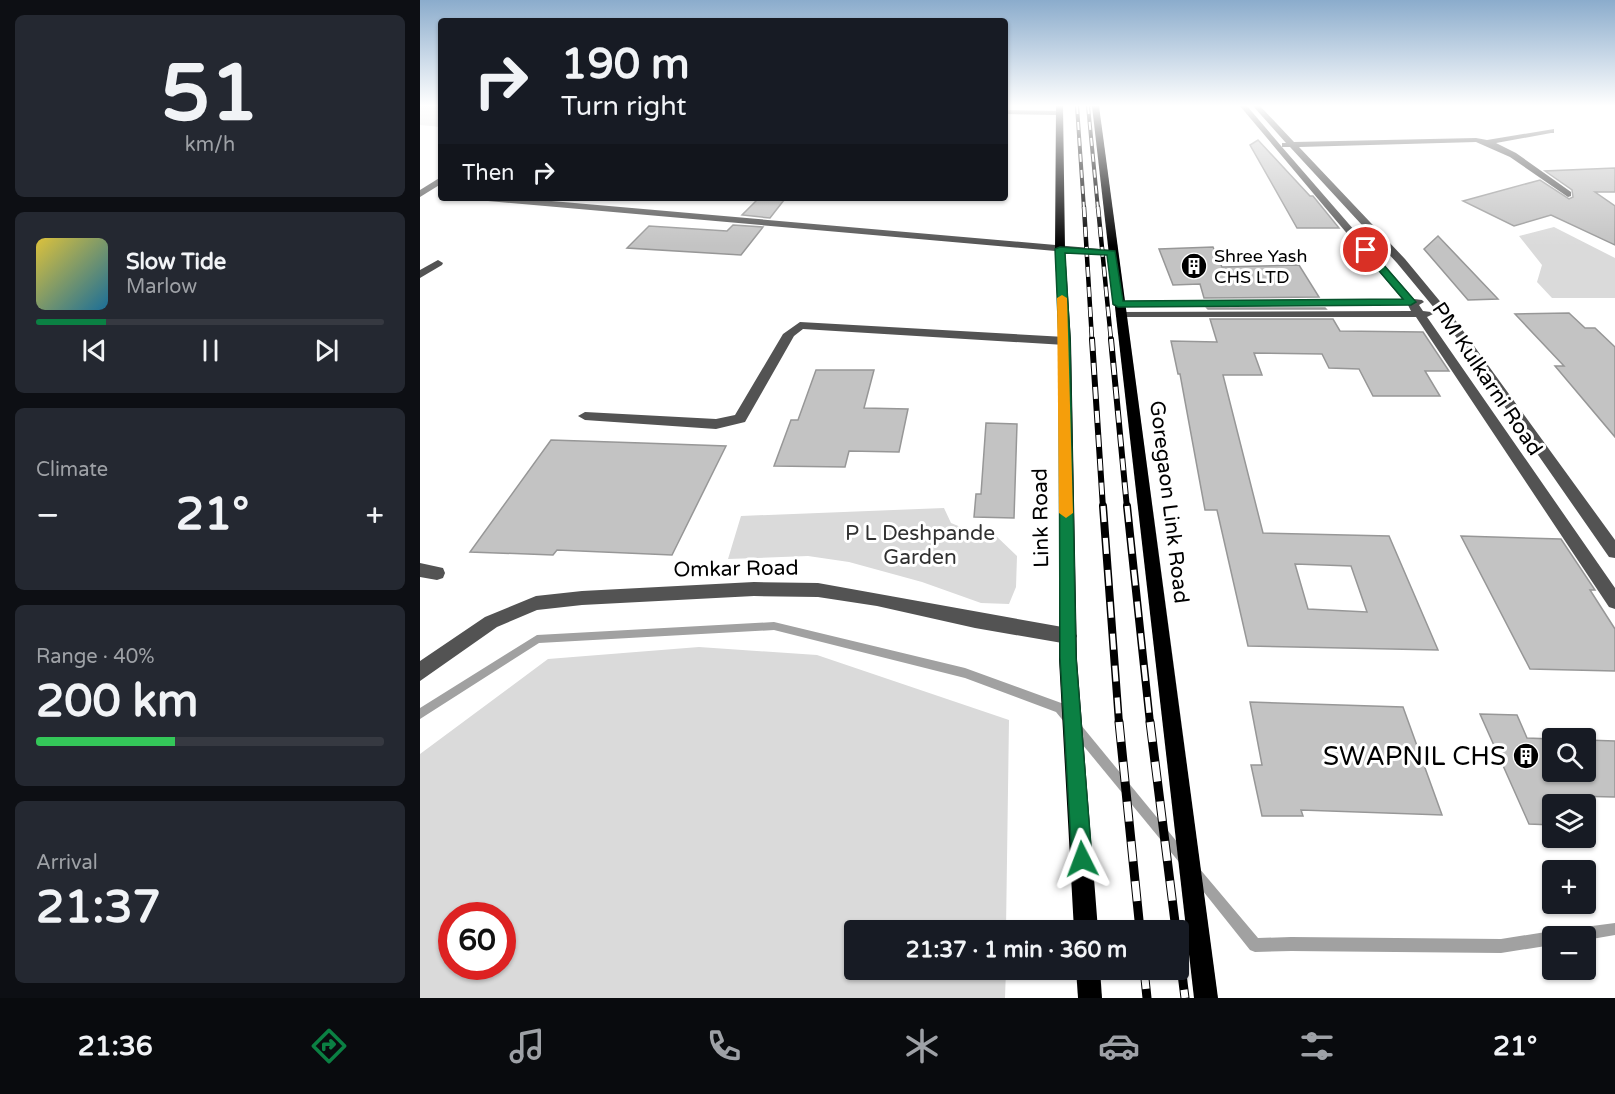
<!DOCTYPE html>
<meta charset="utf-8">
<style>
:root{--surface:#171b24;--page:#242831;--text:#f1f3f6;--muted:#9ea1a6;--line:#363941;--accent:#0b8043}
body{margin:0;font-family:"Varela Round",sans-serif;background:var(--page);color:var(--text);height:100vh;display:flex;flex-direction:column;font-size:22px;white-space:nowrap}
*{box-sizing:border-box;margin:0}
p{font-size:20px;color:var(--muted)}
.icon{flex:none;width:33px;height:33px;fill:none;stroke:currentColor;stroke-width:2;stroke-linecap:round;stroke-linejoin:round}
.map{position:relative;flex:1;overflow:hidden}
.drawer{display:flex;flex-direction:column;gap:15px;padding:15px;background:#0d0f14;width:420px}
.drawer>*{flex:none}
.hud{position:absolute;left:18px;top:18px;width:570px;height:183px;border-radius:6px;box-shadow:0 2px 4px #0004;background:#171b24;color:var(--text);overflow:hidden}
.tools{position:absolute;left:1122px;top:728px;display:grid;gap:12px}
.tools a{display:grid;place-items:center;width:54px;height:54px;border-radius:6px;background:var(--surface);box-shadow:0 2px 4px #0004;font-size:30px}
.speed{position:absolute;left:18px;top:902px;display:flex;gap:12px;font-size:30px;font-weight:700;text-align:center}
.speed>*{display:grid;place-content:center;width:78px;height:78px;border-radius:50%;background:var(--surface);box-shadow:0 2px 4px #0004;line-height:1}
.speed .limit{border:9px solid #d22;background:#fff;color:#111}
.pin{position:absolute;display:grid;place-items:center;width:51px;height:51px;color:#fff;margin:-26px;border:3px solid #fff;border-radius:50%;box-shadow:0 2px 6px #0007}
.me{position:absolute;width:66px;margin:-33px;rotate:357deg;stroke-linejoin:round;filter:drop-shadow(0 0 4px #0008)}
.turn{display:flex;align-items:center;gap:21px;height:126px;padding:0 24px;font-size:27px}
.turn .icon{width:78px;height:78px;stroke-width:2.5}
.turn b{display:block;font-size:42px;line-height:51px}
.then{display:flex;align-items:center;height:57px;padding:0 24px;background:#0003;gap:12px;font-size:22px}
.big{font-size:45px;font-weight:800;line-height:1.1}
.drawer .widget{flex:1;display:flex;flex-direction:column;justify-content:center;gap:9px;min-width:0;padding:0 21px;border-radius:9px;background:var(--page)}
.drawer .dial{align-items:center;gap:0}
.dial b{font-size:78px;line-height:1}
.song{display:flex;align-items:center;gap:18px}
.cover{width:72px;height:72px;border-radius:9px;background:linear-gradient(135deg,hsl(50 70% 55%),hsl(200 70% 35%))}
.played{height:6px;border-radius:3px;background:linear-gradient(90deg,var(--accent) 20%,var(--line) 20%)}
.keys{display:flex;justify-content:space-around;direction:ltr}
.heat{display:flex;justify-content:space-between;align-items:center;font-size:33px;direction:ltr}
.charge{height:9px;border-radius:4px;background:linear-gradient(90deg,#34c759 40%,var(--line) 0)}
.trip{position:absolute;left:424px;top:920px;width:345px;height:60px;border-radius:6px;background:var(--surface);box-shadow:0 2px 4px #0004;font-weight:800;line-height:60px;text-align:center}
.tab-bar{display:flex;height:96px;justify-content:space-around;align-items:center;background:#090b0e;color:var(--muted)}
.tab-bar .icon{width:42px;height:42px}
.tab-bar .on{color:var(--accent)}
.tab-bar b{font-size:27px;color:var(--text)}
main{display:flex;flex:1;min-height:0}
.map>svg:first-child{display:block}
.green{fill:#dadada;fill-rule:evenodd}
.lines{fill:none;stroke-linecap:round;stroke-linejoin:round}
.stream{fill:#a1a1a1;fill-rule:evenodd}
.building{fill:#c3c3c3;stroke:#979797;stroke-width:1.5;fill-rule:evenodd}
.minor{fill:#535353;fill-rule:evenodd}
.major{fill:#000;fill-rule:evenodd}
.rail-far4-casing{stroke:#000;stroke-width:4}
.rail-far3-casing{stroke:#000;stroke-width:4.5}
.rail-far2-casing{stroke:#000;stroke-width:6}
.rail-far1-casing{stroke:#000;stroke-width:8}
.rail-casing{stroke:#000;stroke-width:9}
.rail-far4{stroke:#fff;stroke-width:2;stroke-dasharray:8;stroke-linecap:butt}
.rail-far3{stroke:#fff;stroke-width:3;stroke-dasharray:10;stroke-linecap:butt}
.rail-far2{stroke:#fff;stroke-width:4;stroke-dasharray:12;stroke-linecap:butt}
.rail-far1{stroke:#fff;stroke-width:5;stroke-dasharray:16;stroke-linecap:butt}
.rail{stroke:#fff;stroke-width:7;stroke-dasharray:20;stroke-linecap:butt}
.route{fill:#0b8043;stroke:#07532c;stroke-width:1.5}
.slow{fill:#f59e0b}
.labels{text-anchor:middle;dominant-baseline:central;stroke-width:6;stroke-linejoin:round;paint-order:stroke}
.far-poi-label{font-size:18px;fill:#000;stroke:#fff;text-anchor:start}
.street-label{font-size:21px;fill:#000;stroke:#fff}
.park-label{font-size:21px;fill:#313131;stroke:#fff}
.near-poi-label{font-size:26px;fill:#000;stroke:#fff;text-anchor:end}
</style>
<main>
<section class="drawer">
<div class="widget dial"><b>51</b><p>km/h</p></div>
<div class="widget">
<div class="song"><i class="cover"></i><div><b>Slow Tide</b><p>Marlow</p></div></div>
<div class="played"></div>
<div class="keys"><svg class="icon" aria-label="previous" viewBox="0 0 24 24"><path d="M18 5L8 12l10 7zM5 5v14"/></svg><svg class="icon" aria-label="pause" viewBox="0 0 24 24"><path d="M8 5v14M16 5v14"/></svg><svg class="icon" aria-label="next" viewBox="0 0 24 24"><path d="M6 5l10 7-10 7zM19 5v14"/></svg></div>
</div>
<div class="widget"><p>Climate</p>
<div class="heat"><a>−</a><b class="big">21°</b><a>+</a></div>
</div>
<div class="widget"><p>Range · 40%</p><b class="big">200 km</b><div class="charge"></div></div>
<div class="widget"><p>Arrival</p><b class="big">21:37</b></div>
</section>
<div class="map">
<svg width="1195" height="998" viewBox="0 0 1195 998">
<rect width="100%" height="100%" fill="#fff"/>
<!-- green -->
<g class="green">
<path d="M0,106H21V127L0,125Z"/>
<path d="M1134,227L1195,258V298H1132L1117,282L1122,265L1099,236Z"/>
<path d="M524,508L531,523L548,530L573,533L597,556L596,587L589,604L561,603L502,582L429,562L388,556L308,559L321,516Z"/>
<path d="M279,647L397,655L589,720L586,930H435V969H586L585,998H0V754L128,659ZM32,915H82V966H32Z"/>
</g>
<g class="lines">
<!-- stream -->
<g class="stream">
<path d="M354,622L545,668L644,704L654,719L653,723L649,724L645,723L636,712L545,678L354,630L119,643L0,719V708L117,635Z"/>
<path d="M657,724L661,725L767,854L769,858L767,862L763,864L759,862L653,733L652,729L653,725Z"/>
<path d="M775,866L779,868L838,938L871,937L1081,939L1132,931L1137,933L1138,936H1132V945L1081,953L871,951L835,952L830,950L771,876L769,872L771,868Z"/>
<path d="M1195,923V935L1166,940V936H1142L1144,931L1149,929Z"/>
</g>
</g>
<!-- building -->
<g class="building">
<path d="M838,140L890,196H893L919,228H877L830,145Z"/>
<path d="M1195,168V192H1175L1195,206V245L1131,215L1094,226L1043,201L1120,180L1149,199L1153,197L1152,190L1125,171Z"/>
<path d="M339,198H343L364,200L350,218L322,215Z"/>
<path d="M313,225L343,227L321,255L207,248L229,226L307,231Z"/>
<path d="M1018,236L1078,299L1048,300L1004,249Z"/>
<path d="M793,247L802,267L879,265L899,297L784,298L780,284L753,285L739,249Z"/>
<path d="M787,308H905L906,309H788Z"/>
<path d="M1149,313L1165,328H1175L1195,347V437L1135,366H1144L1095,314Z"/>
<path d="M790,319H913L920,331L1003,332L1029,371H1005L1020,396H953L939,369L909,368L902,354L834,353L842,375H803L843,533L969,536L1018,650L828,646L797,510H785L760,374H758L751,341L797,342ZM875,564L931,566L947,612L888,609Z"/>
<path d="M396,370H454L444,408L488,409L479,452L429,451L425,467L354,466L371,420H378Z"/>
<path d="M566,423L597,424L594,518L554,517L556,494H561Z"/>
<path d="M131,440L222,443L306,446L252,555L137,550L133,555L50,552Z"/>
<path d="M1041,536L1141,539L1175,590H1170L1195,629V671L1110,669Z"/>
<path d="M830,702L983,707L1022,815L881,810L883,816H842L831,765H842Z"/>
<path d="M1060,714L1097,715L1107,738L1132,739V771H1166V740L1195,741V797L1152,796L1156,804H1132V825L1109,824Z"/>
</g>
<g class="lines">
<!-- minor -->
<g class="minor">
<path d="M820,106H827L862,147V143H866L833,106H840L874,142L1056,138L1067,140L1134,129V133H1131L1076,143L1096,153L1151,192V196L1148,197L1090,157L1056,142L879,147L985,259L1033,317L1195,540V558L1189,557L1025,321L977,263L870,147H862L994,299L1002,300L1004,302L999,305L1003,311L1011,312L1013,314L1007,317L1195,588V609L1189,607L996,317H696V313L700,312L991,311L988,305L694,306L692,304L698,301L982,299Z"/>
<path d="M585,110L638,111L642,113L638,115L585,114Z"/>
<path d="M21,177V184L0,197V190Z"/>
<path d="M63,198H97L692,250L697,253L692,256L68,201Z"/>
<path d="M18,260L23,263L22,265L0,278V270Z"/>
<path d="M380,322L645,337L651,341L645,345L383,329L374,336L325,422L296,429L165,420L158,416L165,412L296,419L315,415L363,334Z"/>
<path d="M0,563L23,568L25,573L23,578L17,580L0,577Z"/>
<path d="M334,582L398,583L648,628L654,630L657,636L654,642L648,644L555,628L457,606L398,597L334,596L162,605L117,610L77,627L0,681V661L65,617L116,596L162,591Z"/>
</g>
<!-- major -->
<g class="major">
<path d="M636,106H643L645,250L651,341L657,659L678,930H654L639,659V341L635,250Z"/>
<path d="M672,106H679L798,998H774Z"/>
<path d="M656,969H680L682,998H658Z"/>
</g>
<!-- rail-far4 casing -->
<g class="rail-far4-casing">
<g id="rail-far4">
<path d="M657,106L664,209"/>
<path d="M668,106L678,209"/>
</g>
</g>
<!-- rail-far3 casing -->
<g class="rail-far3-casing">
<g id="rail-far3">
<path d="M664,207L672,340"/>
<path d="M678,207L691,340"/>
</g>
</g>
<!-- rail-far2 casing -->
<g class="rail-far2-casing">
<g id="rail-far2">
<path d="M672,339L683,508"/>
<path d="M691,339L707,508"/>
</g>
</g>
<!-- rail-far1 casing -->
<g class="rail-far1-casing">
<g id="rail-far1">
<path d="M683,506L699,723"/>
<path d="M707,506L730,723"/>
</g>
</g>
<!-- rail casing -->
<g class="rail-casing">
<g id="rail">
<path d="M699,722L720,930"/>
<path d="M730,722L756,930"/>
<path d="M759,950L765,998"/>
<path d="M724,969L727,998"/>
</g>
</g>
<!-- rail-far4 -->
<use href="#rail-far4" class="rail-far4"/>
<!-- rail-far3 -->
<use href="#rail-far3" class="rail-far3"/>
<!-- rail-far2 -->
<use href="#rail-far2" class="rail-far2"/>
<!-- rail-far1 -->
<use href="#rail-far1" class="rail-far1"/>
<!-- rail -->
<use href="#rail" class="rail"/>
</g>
<!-- sky -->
<linearGradient id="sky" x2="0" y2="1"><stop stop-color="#8baccc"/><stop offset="0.43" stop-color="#fff"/><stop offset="1" stop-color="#fff" stop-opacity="0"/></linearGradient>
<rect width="1195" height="246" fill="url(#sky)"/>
<!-- route -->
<path class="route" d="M640,247L695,251L703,301L983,299L943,252L942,250L946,247L949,248L996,302L991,305L698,307L693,304L687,255L645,253L650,340L656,658L672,859L669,866L662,869L655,866L652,859L640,658L639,340L635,249Z"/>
<!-- slow -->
<path class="slow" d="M642,295L647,298L653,513L646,518L639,513L637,298Z"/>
<!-- icons -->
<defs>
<g id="building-disc" transform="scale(1.35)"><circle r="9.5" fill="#000" stroke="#fff"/><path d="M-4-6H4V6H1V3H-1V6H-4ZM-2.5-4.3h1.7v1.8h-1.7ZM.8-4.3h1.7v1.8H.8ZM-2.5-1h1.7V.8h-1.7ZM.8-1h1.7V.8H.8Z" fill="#fff"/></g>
</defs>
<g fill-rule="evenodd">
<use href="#building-disc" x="774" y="266"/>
<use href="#building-disc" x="1106" y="756"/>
</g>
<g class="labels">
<!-- far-poi labels -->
<g class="far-poi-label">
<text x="794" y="256">Shree Yash<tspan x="794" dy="21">CHS LTD</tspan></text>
</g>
<!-- street labels -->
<g class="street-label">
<text transform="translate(1067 379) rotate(56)">PM Kulkarni Road</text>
<text transform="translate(749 502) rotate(83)">Goregaon Link Road</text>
<text transform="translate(621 518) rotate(-91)">Link Road</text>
<text transform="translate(316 569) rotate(-1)">Omkar Road</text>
</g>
<!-- park labels -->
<g class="park-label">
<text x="500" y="533">P L Deshpande<tspan x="500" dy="24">Garden</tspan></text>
</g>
<!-- near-poi labels -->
<g class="near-poi-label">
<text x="1086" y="756">SWAPNIL CHS</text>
</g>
</g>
</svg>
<div class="tools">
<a><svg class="icon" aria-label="search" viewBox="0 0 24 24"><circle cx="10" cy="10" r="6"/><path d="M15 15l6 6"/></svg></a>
<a><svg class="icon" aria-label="layers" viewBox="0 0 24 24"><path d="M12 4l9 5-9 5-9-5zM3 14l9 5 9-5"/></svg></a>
<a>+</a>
<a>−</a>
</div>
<div class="speed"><div class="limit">60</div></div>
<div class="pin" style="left:946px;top:250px;background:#d93025"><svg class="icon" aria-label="arrive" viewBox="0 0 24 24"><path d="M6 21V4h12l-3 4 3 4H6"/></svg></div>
<svg class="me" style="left:662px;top:859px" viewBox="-20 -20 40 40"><path d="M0-17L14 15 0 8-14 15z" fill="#0b8043" stroke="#fff" stroke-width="4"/></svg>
<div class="trip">21:37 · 1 min · 360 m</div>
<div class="hud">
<div class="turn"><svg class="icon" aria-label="right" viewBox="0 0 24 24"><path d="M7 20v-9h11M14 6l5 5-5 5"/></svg><div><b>190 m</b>Turn right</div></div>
<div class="then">Then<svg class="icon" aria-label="right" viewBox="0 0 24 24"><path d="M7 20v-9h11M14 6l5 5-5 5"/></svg></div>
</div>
</div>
</main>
<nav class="tab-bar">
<b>21:36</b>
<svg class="icon on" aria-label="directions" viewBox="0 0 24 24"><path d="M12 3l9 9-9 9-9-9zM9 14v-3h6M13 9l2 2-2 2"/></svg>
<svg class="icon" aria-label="music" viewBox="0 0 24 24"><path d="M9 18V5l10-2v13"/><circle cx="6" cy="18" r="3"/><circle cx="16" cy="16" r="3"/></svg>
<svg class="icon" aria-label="phone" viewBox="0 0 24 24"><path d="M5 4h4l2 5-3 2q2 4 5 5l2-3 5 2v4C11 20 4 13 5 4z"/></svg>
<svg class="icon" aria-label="climate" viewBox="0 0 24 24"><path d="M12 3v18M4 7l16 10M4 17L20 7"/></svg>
<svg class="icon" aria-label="car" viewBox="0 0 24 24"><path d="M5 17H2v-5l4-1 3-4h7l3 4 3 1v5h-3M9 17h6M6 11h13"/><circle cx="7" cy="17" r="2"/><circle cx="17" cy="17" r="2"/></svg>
<svg class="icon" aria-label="filters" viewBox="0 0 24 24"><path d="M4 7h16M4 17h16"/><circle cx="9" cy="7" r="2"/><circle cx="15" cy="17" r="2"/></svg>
<b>21°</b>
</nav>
